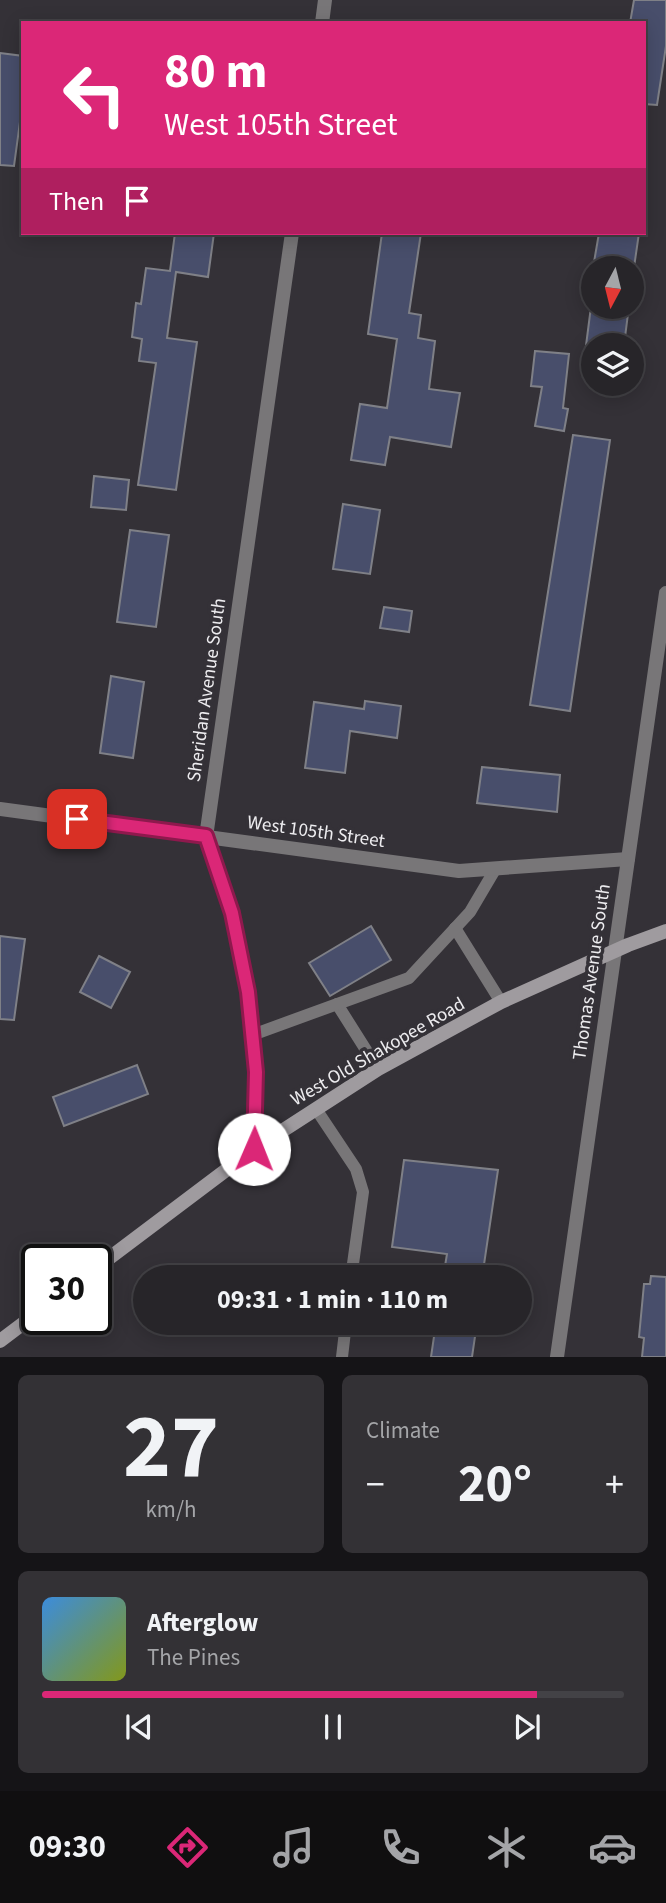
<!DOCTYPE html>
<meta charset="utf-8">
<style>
:root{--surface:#272529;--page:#333135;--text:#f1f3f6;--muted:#a4a5a8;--line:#434246;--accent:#db2777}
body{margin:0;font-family:"Source Sans 3",sans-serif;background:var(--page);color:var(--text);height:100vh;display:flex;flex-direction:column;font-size:26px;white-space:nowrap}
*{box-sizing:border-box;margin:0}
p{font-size:23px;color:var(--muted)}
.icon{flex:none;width:38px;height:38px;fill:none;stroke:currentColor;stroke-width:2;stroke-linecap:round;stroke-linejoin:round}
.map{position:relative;height:1357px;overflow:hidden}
.panel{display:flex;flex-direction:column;gap:18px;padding:18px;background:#151417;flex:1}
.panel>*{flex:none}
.guide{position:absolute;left:21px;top:21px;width:625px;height:214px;border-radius:0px;box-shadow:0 4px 18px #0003,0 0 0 2px var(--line);background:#db2777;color:#fff;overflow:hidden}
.needle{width:46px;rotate:187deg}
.tools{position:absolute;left:581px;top:256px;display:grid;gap:14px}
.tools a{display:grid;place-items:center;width:63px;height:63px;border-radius:50%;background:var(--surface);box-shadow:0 4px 18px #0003,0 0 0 2px var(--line);font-size:35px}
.speed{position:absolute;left:21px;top:1244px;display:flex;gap:14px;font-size:35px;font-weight:700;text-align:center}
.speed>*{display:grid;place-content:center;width:91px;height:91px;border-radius:50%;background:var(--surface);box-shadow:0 4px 18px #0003,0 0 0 2px var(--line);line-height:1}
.speed .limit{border:4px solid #111;border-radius:10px;background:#fff;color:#111}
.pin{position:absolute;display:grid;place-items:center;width:60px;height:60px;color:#fff;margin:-30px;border-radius:14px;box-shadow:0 4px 10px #0006}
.me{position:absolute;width:77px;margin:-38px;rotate:1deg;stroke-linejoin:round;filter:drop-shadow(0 0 5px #0008)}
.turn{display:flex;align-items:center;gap:24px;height:147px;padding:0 28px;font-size:32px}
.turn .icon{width:91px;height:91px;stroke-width:2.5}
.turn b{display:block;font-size:49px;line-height:60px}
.then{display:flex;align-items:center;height:66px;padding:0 28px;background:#0003;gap:14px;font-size:26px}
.big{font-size:52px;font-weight:700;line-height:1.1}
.panel .tile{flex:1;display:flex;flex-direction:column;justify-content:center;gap:10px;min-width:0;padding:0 24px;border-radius:10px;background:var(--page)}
.panel .dial{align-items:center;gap:0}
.dial b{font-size:91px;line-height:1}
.song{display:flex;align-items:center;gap:21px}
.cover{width:84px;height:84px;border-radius:10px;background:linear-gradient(135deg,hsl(210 70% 55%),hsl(70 70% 35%))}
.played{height:7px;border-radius:4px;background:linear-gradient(90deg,var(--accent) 85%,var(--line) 85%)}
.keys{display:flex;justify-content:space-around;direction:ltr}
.heat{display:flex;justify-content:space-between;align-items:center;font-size:38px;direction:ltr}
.panel .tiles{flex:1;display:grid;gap:18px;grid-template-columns:1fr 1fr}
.tile:last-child{grid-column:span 2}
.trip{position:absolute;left:133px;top:1265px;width:399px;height:70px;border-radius:35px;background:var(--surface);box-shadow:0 4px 18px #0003,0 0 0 2px var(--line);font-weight:700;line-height:70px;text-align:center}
.menu{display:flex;height:112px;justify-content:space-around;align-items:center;background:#100f10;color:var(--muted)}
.menu .icon{width:49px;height:49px}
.menu .current{color:var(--accent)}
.menu b{font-size:32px;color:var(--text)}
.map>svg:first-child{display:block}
.building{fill:#484e6b;stroke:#7f8087;stroke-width:2}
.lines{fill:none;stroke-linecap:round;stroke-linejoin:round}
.lane{stroke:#787678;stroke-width:12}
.street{stroke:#787678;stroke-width:14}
.secondary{stroke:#9f9b9f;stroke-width:14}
.route-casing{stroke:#8e194d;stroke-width:18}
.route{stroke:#db2777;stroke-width:12}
.labels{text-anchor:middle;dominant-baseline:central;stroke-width:7;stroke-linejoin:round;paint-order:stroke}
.street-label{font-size:19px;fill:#edecef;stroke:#343137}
</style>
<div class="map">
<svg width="666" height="1357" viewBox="0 0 666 1357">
<rect width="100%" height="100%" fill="#343137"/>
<!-- building -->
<g class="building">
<path d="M634,0H666V46L657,105L644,104V23H630Z"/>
<path d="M0,53L23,56V100L14,166L0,165Z"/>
<path d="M175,233H214L208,277L176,272L167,338L197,342L176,490L138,485L156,363L139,361L142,339L132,337L136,303L141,304L146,268L170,271Z"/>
<path d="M382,233H421L409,313L421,315L418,338L435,341L429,389L460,393L451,447L390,437L385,465L351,460L360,404L387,408L397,339L368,334Z"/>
<path d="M599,233H639L632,281V268H593Z"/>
<path d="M593,291V306H629L624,345H593V362L584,361Z"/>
<path d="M535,351L569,354L563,408L568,409L564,431L535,426L542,387L531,386Z"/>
<path d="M573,435L610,440L570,711L530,705Z"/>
<path d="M94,476L129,480L126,510L91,507Z"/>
<path d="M343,504L380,510L370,574L333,569Z"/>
<path d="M130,530L169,535L156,627L117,622Z"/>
<path d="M384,607L412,611L409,632L380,628Z"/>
<path d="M111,676L144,682L133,758L100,753Z"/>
<path d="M365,701L401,706L397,738L350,731L345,773L305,768L314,702L364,709Z"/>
<path d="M482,767L560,775L557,812L477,803Z"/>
<path d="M371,926L391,960L330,996L309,963Z"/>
<path d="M0,936L25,939L14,1020L0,1019Z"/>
<path d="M99,956L130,972L111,1008L80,992Z"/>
<path d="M137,1065L148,1094L64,1126L53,1097Z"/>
<path d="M404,1160L498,1170L482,1278H443L447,1254L392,1247Z"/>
<path d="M651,1276L666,1277V1357H642L644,1338L639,1337L644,1284H650Z"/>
<path d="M436,1323H477L472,1357H431Z"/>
</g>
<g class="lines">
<!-- lane -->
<g class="lane">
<path d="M455,928L501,1002"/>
<path d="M337,1004L378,1069"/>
<path d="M252,1035L409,978L470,912L496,868"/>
<path d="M316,1109L356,1169L363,1192L351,1278"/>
<path d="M342,1357L346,1323"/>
</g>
<!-- street -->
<g class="street">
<path d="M322,23L325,0"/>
<path d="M0,809L459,871L628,859"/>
<path d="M254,1149L256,1072L248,992L232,913L206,837L292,233"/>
<path d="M557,1357L666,593"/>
</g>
<!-- secondary -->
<g class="secondary">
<path d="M96,1268L254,1149L378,1069L501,1002L628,945L666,931"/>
<path d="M0,1341L37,1313"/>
</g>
</g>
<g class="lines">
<!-- route casing -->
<g class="route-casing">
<path id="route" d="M77,819L206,836L232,913L248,992L256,1072L254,1149"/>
</g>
<!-- route -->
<use href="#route" class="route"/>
</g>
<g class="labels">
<!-- street labels -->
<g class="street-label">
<text transform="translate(207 690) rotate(-82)">Sheridan Avenue South</text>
<text transform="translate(316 832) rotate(8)">West 105th Street</text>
<text transform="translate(592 972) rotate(-82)">Thomas Avenue South</text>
<text transform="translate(378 1052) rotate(-30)">West Old Shakopee Road</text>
</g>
</g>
</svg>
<div class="tools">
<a><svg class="needle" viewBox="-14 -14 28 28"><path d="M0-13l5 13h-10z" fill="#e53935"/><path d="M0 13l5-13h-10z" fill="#a4a5a8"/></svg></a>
<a><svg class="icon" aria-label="layers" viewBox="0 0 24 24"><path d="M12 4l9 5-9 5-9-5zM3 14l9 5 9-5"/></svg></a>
</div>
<div class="speed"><div class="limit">30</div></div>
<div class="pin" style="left:77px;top:819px;background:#d93025"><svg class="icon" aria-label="arrive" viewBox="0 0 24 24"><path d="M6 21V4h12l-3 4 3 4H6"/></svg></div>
<svg class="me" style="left:254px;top:1149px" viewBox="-20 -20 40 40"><circle r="19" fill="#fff"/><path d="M0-13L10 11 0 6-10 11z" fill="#db2777"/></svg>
<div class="trip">09:31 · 1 min · 110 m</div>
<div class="guide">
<div class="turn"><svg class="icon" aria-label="left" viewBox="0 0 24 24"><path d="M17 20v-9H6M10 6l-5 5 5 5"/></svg><div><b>80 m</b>West 105th Street</div></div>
<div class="then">Then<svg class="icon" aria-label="arrive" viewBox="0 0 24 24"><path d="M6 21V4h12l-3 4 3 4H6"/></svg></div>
</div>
</div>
<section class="panel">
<div class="tiles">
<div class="tile dial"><b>27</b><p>km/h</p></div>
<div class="tile"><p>Climate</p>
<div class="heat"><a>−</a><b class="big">20°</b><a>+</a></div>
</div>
<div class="tile">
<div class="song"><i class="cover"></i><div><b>Afterglow</b><p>The Pines</p></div></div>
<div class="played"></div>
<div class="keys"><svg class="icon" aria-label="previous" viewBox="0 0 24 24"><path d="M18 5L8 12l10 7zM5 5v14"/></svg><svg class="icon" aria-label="pause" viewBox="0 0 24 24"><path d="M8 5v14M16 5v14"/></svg><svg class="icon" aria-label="next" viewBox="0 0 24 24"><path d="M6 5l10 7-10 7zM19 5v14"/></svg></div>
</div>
</div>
</section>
<nav class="menu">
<b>09:30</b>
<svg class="icon current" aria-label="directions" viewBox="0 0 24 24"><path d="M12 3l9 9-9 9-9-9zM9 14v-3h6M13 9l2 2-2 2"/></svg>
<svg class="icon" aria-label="music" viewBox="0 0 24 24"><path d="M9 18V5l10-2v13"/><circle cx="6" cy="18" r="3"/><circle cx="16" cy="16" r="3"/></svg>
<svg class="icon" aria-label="phone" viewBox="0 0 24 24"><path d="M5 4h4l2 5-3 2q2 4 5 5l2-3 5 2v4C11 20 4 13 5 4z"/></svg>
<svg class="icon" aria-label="climate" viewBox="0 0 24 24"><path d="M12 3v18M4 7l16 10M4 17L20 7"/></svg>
<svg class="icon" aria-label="car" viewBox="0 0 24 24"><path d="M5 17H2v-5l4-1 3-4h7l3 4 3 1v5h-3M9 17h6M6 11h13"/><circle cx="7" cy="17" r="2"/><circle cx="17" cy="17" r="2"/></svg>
</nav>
